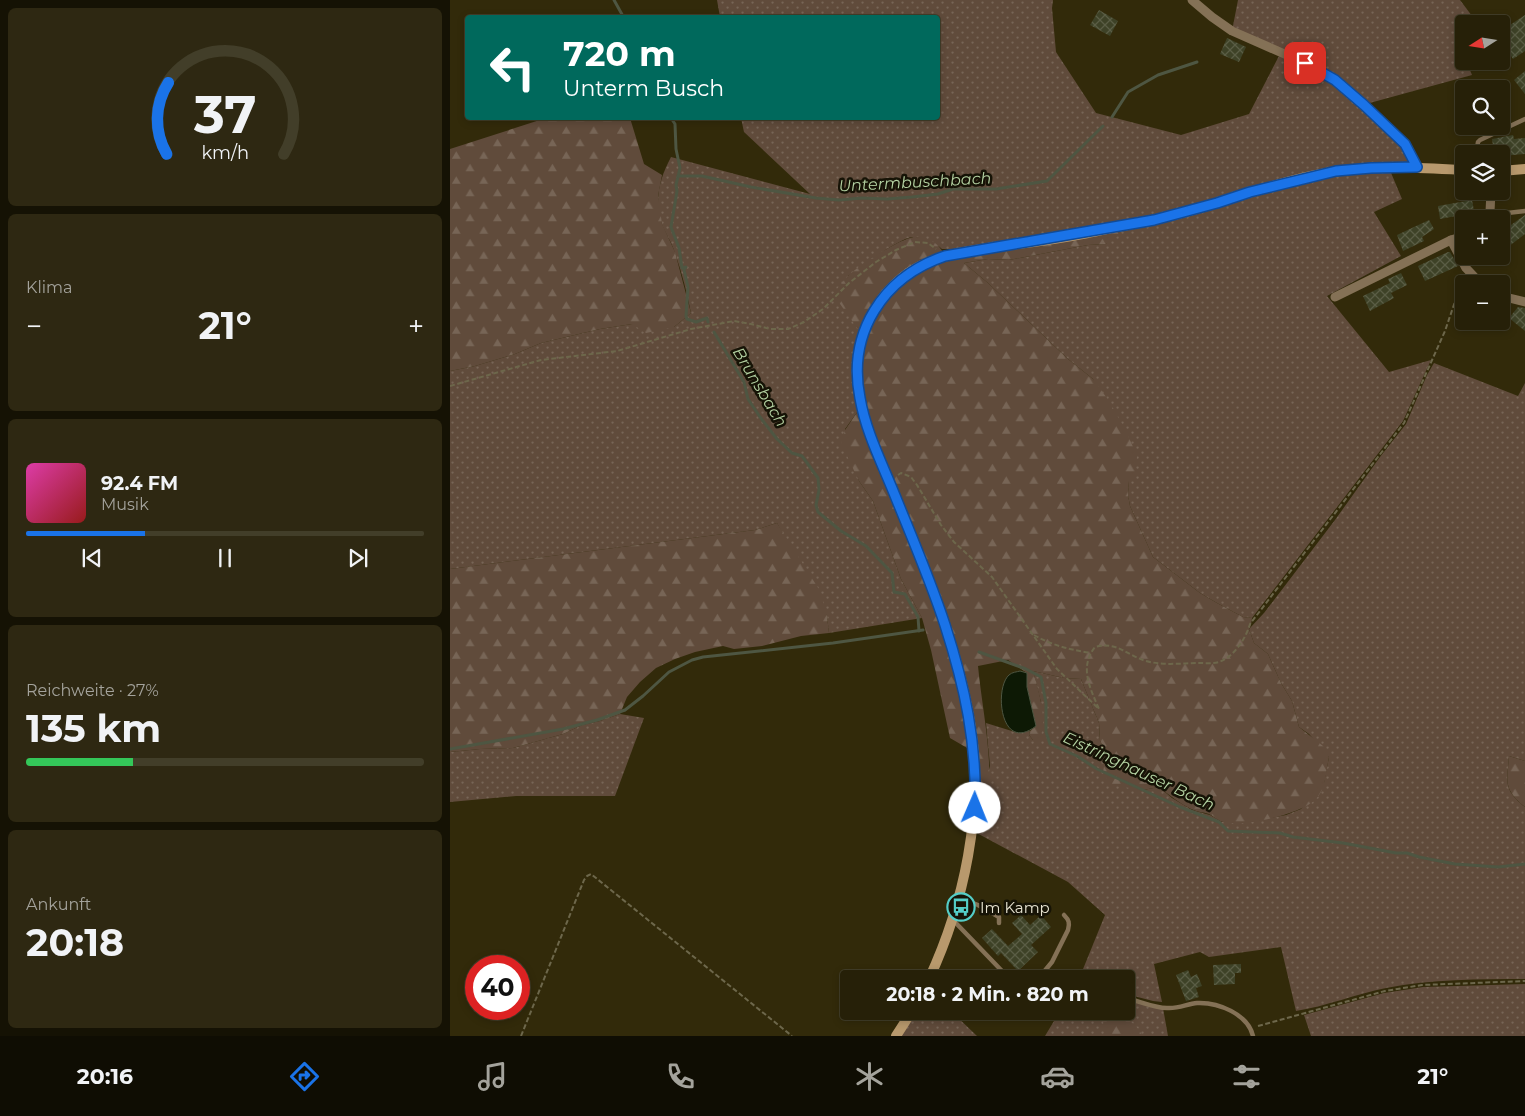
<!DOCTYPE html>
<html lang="de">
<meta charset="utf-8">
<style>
:root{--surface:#262008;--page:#2e2812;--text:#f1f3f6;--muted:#a4a39c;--line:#423e29;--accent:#1a73e8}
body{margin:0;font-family:Montserrat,sans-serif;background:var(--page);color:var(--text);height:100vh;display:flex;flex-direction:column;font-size:19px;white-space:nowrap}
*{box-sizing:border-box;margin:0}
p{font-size:16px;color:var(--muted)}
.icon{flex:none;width:28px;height:28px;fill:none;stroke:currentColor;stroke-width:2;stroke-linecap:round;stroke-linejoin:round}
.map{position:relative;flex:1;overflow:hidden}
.drawer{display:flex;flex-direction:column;gap:8px;padding:8px;background:#151204;width:450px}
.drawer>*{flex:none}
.guide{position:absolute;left:15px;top:15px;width:475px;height:105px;border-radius:5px;box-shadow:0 2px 8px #0003,0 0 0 1px var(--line);background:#00695c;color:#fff;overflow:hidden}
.needle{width:32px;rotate:258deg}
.tools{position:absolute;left:1005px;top:15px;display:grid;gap:10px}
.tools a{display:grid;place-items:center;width:55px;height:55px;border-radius:5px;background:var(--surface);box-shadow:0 2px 8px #0003,0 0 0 1px var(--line);font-size:25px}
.speed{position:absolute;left:15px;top:955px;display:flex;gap:10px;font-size:25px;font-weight:700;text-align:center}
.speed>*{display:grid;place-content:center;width:65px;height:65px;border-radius:50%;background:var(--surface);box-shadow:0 2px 8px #0003,0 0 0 1px var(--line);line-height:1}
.speed .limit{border:8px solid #d22;background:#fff;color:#111}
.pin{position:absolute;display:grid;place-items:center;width:42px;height:42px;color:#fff;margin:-21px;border-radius:10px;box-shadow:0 2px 8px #0006}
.me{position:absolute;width:55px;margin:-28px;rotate:1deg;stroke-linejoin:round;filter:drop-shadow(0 0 4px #0008)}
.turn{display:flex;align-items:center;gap:18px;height:105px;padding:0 15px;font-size:22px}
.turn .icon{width:65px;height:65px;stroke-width:2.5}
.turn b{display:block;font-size:35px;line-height:42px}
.big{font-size:38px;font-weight:700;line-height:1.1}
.drawer .card{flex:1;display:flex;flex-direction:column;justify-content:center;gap:8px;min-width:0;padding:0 18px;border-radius:8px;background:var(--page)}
.drawer .dial{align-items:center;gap:0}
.dial svg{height:130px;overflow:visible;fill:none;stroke:var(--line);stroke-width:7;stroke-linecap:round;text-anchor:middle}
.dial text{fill:var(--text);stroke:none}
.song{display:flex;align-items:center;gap:15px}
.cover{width:60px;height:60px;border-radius:8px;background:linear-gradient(135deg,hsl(320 70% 55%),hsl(0 70% 35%))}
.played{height:5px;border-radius:2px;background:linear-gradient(90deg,var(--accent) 30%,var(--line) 30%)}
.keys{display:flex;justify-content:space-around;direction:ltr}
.heat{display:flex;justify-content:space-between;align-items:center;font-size:28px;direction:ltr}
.charge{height:8px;border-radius:4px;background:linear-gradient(90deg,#34c759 27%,var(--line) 0)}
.trip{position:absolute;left:390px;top:970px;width:295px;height:50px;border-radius:5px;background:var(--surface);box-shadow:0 2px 8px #0003,0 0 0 1px var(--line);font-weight:700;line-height:50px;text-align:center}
.tab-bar{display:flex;height:80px;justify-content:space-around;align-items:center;background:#0f0d03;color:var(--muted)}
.tab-bar .icon{width:35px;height:35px}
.tab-bar .current{color:var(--accent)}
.tab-bar b{font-size:22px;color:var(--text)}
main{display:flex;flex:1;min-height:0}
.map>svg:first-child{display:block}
.grass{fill:url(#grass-dots)}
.forest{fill:url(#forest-firs)}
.water{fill:#0d1905;stroke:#4e5642}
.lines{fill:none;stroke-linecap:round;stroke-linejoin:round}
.stream{stroke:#4e5642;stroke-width:3}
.building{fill:url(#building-cross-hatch)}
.path{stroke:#6d674b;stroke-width:2;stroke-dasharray:5 2.5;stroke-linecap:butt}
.lane{stroke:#847156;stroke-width:4.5}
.street{stroke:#847156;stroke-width:9}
.secondary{stroke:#b8996d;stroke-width:10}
.route-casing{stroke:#114b97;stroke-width:12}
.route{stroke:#1a73e8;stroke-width:9}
.labels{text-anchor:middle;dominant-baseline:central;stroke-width:5;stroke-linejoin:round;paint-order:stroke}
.poi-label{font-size:15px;fill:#e7e3d1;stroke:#161306;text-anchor:start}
.water-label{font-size:16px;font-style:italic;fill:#b4d2a2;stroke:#161306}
</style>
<main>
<section class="drawer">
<div class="card dial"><svg viewBox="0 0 100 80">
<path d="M14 69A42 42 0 1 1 86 69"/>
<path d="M14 69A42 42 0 0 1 15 25" stroke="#1a73e8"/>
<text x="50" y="56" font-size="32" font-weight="700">37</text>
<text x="50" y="72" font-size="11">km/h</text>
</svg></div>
<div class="card"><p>Klima</p>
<div class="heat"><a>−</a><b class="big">21°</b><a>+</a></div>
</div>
<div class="card">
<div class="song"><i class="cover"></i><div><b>92.4 FM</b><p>Musik</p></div></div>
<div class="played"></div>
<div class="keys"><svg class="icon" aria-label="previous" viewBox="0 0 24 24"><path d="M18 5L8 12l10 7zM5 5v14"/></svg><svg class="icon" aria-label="pause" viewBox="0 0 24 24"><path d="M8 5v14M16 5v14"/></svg><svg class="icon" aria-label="next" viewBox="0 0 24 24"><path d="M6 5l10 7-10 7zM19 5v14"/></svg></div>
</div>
<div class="card"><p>Reichweite · 27%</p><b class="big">135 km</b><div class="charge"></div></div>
<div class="card"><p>Ankunft</p><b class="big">20:18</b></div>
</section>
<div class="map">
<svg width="1075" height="1036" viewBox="0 0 1075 1036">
<defs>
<pattern id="grass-dots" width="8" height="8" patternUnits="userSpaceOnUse" patternTransform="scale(1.25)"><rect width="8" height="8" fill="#604b3b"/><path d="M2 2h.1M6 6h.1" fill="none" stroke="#776556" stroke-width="1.8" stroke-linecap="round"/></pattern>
<pattern id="forest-firs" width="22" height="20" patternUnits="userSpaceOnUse" patternTransform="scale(1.25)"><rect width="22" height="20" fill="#604b3b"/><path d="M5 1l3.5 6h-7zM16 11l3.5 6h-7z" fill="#776556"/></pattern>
<pattern id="building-cross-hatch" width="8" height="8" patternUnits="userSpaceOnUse" patternTransform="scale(1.25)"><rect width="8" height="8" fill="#3e4227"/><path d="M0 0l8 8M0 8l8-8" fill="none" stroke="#5a5d45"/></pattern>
</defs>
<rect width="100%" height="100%" fill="#322a0a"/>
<!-- grass -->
<g class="grass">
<path d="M267,0H603L602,8L606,52L646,113L731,135L799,114L830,54L884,83L951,144L963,164L922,165L726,211L520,249H492C486,243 471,237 463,237C449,238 411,267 398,276L410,332L408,411L395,429L409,481L423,501L451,579L472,618L379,633L377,616L327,523L305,530L0,569V371L25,366L65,354L91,343L150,329L182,324L224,327L241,313C237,293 232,273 225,253C222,243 216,234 212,225C204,200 209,180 221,157L360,194L294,132L291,118H488V18L270,17Z"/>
<path d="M788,0H1010L1028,24H1014V61H1019L1017,63L1022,75L916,104L881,75L782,31Z"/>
<path d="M939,168L952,199L924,212L951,256L877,296L939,372L981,360L953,421L802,618L793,617L767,603L750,593L703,557L680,506L678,495L679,481L643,379L618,359L538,283L514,263L538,259L559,260L638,245L656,244L666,229L886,173Z"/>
<path d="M984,363L1068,396L1075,383V761L1059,756C1057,783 1053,789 1075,807V979C1029,979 982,979 936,988C906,994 877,1006 846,1011L831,947L759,957L750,952L704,964L712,1002L703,1001L676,994V979H629L655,915L618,882L523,831L540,766L536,723L565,732L580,731L579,735L583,740L591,702L583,671L614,678L631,679L649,723L650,741L657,751L654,764L693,790L709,787L722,798L742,810L760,815L772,822L805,821L836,815L851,809L874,783L879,757L859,734L849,727L842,701L831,683L818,654L804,643L799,629L814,613L885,520L930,457L956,424L977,375Z"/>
<path d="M170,714L194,718L165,796H66L0,802V752L30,749L63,748L113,734L132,725L150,721Z"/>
<path d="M1075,984V1036H861L854,1015L934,993L973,987Z"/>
<path d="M676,1000L713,1008L718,1036H595L610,1011H676Z"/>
<path d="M466,1011H501L527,1036H450Z"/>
</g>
<!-- forest -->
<g class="forest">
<path d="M96,118H180L194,164L212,175L208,196L212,224L225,252L241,313L224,327L196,333L182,324L150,329L91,343L65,354L25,366L0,371V149Z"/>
<path d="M666,229L669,235L656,244L638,245L559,260L538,259L514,263L538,283L618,359L643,379L659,401L676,431L687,456L685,475L679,481L678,495L680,506L703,557L750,593L767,603L793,617L802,618L801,625L799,629L804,643L818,654L831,683L842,701L849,727L873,746L879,757C876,771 876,790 865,800C849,815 793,827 773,822C768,821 764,816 759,814C753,812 747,812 741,809C729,803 719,795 709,787L693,790L660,785L653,772L657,751L650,741L649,723L631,679L614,678L583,671C588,689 599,723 589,739L583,740L579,735L580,731L586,726L577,687V673L558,660L528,666C533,718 547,771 534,823L530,825L526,823L524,752L500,738L481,650L472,618L451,579L423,501L409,481L391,443L395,430L408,411L410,332L383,294C388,288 393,281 398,276C408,266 452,237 465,237C479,237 489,243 495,256Z"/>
<path d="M327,523L370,591L377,616L379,633L351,636L312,646L284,649L273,646L245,652L225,659L206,668L190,682L177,697L170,714L150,721L132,725L113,734L63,748L30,749L0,752V569L305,530Z"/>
<path d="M1059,756L1075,761V807C1053,789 1057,782 1059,756Z"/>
<path d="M653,1011H667L669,1015C680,1020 687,1026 693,1036H656L653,1021Z"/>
</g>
<!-- water -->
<path class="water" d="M570,671L577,673V687L586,726C550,754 544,688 559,675C562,672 567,672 570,671Z"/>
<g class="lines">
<!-- stream -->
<g class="stream">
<path d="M164,0L174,18"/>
<path d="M662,117L678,92L708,75L747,62"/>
<path d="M221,118L225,124L226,149L230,168L226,185L227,191L221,227L229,248L232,268L236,267L234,270L238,287L236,316L237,319L246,322L257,318L258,322"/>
<path d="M228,176H252L301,187L366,198L389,200L412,198L437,199L462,197L488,194L503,189H546L597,181L653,126"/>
<path d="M264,332L294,382L298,399L310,417L327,439L342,453L352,456L368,478L369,490L366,505L368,512L391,531L416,546L442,573L444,592L455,594L468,617L469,631"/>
<path d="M529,652L576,669L591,677L596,703V732L600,744L627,756L647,769L730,807L769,822L778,831L830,833L843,837L893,843L946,853H957L969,857L1005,864L1048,867L1075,864"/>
<path d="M0,749L113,729L147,720L175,710L193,696L219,672L242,660L253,657L383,643L473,630"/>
</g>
</g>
<!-- building -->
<g class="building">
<path d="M649,10L668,21L660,36L640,25Z"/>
<path d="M1075,15V51L1063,59L1051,41V31Z"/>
<path d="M777,38L796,47L789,62L770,54Z"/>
<path d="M1075,71V94L1064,80Z"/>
<path d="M1023,126H1047L1028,136Z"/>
<path d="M1063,135L1064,139L1075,138V154L1051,156V154H1044L1042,139Z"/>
<path d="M1022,200L1025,216L1006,219V216L990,219L988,206Z"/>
<path d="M1075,215V234L1058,247L1056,244L1051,250V232Z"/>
<path d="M979,220L984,229L972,237L974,241L953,251L947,235Z"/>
<path d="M998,252H1000L1008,266L975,281L968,266Z"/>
<path d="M951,273L957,285L941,293L944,298L920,311L913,296L940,283L938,279Z"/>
<path d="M1068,307L1075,308V331L1059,318Z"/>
<path d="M571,915L580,925L591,915L601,927L581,945L588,952L568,971L551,953L548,956L532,938L542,929L558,946L572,934L562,923Z"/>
<path d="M791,964V973H785V984L764,985L763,965Z"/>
<path d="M738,970L741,977L747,974L752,986L746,988L749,997L736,1001L726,975Z"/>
<path d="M575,1011H593L594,1019L575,1020Z"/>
</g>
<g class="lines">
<!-- path -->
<g class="path">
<path d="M0,386L91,360L167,351L241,329L284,321L301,324L320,329H338L354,322L373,309L399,283L426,262L446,250L465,242L478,243L486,249"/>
<path d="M448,475L451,473L461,477L467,485L491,525L504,542L542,577L607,669L649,709C640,688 629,667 645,647C667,641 676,655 696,661C714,666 732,663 750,663C756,663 763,664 769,662C784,657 796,638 800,624L954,423L995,331L1013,278"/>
<path d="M584,635C601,645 621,650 641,653"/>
<path d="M808,1026L935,991L972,985L1075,981"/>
<path d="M71,1036L134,880L137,876L141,874L342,1036"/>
</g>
<!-- lane -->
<g class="lane">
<path d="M1026,154L1028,142L1030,140L1075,119"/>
<path d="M1040,215L1075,211"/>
<path d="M510,898L528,905L549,917V923"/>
<path d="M503,920L552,971L563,976L588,979"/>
<path d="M588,979L602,962L618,930C620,923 619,920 614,915"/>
<path d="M676,998C689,1001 704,1008 717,1008C728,1009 737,1004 747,1003C768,1002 798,1014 803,1036"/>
</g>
<!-- street -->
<g class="street">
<path d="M742,0L762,17L782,31L855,63L885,80L955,144L967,167"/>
<path d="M1038,219L1040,212L1041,191"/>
<path d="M1014,236L1001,240L1016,268L1031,284"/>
<path d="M1051,296L1075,302"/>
<path d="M885,297L1001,240"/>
</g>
<!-- secondary -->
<g class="secondary">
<path d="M1051,171L1075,169"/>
<path d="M479,979C514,904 534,810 521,728C509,651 479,579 450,507C433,465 410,423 407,376C405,336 426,296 458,273C488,253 525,250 559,245C585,242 612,238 638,233C668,226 699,222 728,214C782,200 834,179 888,171C930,165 972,168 1014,170"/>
<path d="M446,1036L462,1011"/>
</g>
</g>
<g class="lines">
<!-- route casing -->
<g class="route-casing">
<path id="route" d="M525,808C527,743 515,687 495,625C481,582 463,540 446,498C433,465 416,433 410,398C397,333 433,277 495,256L704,220L767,203L800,192L886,171L921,168L967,167L955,144L914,105L885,80L855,63"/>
</g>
<!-- route -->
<use href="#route" class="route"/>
</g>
<!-- icons -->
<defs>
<g id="bus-ring" transform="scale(1.4375)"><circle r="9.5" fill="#161306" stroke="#54cdc7" stroke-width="1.5"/><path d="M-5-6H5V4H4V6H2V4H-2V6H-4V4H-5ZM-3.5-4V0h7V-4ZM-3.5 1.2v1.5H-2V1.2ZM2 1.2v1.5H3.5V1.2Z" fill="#54cdc7"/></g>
</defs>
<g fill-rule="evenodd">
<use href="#bus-ring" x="511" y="907"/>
</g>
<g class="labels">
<!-- poi labels -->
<g class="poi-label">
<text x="530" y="907">Im Kamp</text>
</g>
<!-- water labels -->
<g class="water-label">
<text transform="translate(465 182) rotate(-3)">Untermbuschbach</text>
<text transform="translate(310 387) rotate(59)">Brunsbach</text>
<text transform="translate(689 771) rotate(25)">Eistringhauser Bach</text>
</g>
</g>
</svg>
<div class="tools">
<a><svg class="needle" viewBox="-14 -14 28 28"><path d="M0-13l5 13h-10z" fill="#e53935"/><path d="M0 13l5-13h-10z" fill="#a4a39c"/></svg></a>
<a><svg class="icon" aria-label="search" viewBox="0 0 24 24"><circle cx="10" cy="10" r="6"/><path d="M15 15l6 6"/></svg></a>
<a><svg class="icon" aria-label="layers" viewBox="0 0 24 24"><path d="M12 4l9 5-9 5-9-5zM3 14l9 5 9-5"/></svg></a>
<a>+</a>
<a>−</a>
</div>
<div class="speed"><div class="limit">40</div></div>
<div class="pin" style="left:855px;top:63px;background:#d93025"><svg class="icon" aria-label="arrive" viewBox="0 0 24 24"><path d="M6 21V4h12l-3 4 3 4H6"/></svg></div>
<svg class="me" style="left:525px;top:808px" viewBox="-20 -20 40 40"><circle r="19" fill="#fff"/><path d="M0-13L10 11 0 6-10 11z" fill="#1a73e8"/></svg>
<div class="trip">20:18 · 2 Min. · 820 m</div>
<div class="guide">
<div class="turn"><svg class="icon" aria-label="left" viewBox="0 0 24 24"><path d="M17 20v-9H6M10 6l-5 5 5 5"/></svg><div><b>720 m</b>Unterm Busch</div></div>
</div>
</div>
</main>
<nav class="tab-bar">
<b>20:16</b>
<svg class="icon current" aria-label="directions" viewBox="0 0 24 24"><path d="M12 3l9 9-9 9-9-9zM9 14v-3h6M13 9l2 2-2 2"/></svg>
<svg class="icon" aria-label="music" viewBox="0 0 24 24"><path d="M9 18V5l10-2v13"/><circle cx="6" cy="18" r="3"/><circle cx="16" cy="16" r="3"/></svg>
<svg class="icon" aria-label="phone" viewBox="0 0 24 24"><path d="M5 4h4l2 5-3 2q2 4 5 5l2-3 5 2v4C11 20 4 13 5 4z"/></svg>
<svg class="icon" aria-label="climate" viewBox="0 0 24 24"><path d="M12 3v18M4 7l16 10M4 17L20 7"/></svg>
<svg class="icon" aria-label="car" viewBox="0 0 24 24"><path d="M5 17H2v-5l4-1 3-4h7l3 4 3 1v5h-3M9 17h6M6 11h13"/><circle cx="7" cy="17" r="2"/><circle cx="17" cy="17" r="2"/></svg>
<svg class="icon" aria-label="filters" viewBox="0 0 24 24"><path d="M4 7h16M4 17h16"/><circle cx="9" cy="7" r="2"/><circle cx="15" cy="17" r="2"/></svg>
<b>21°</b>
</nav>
